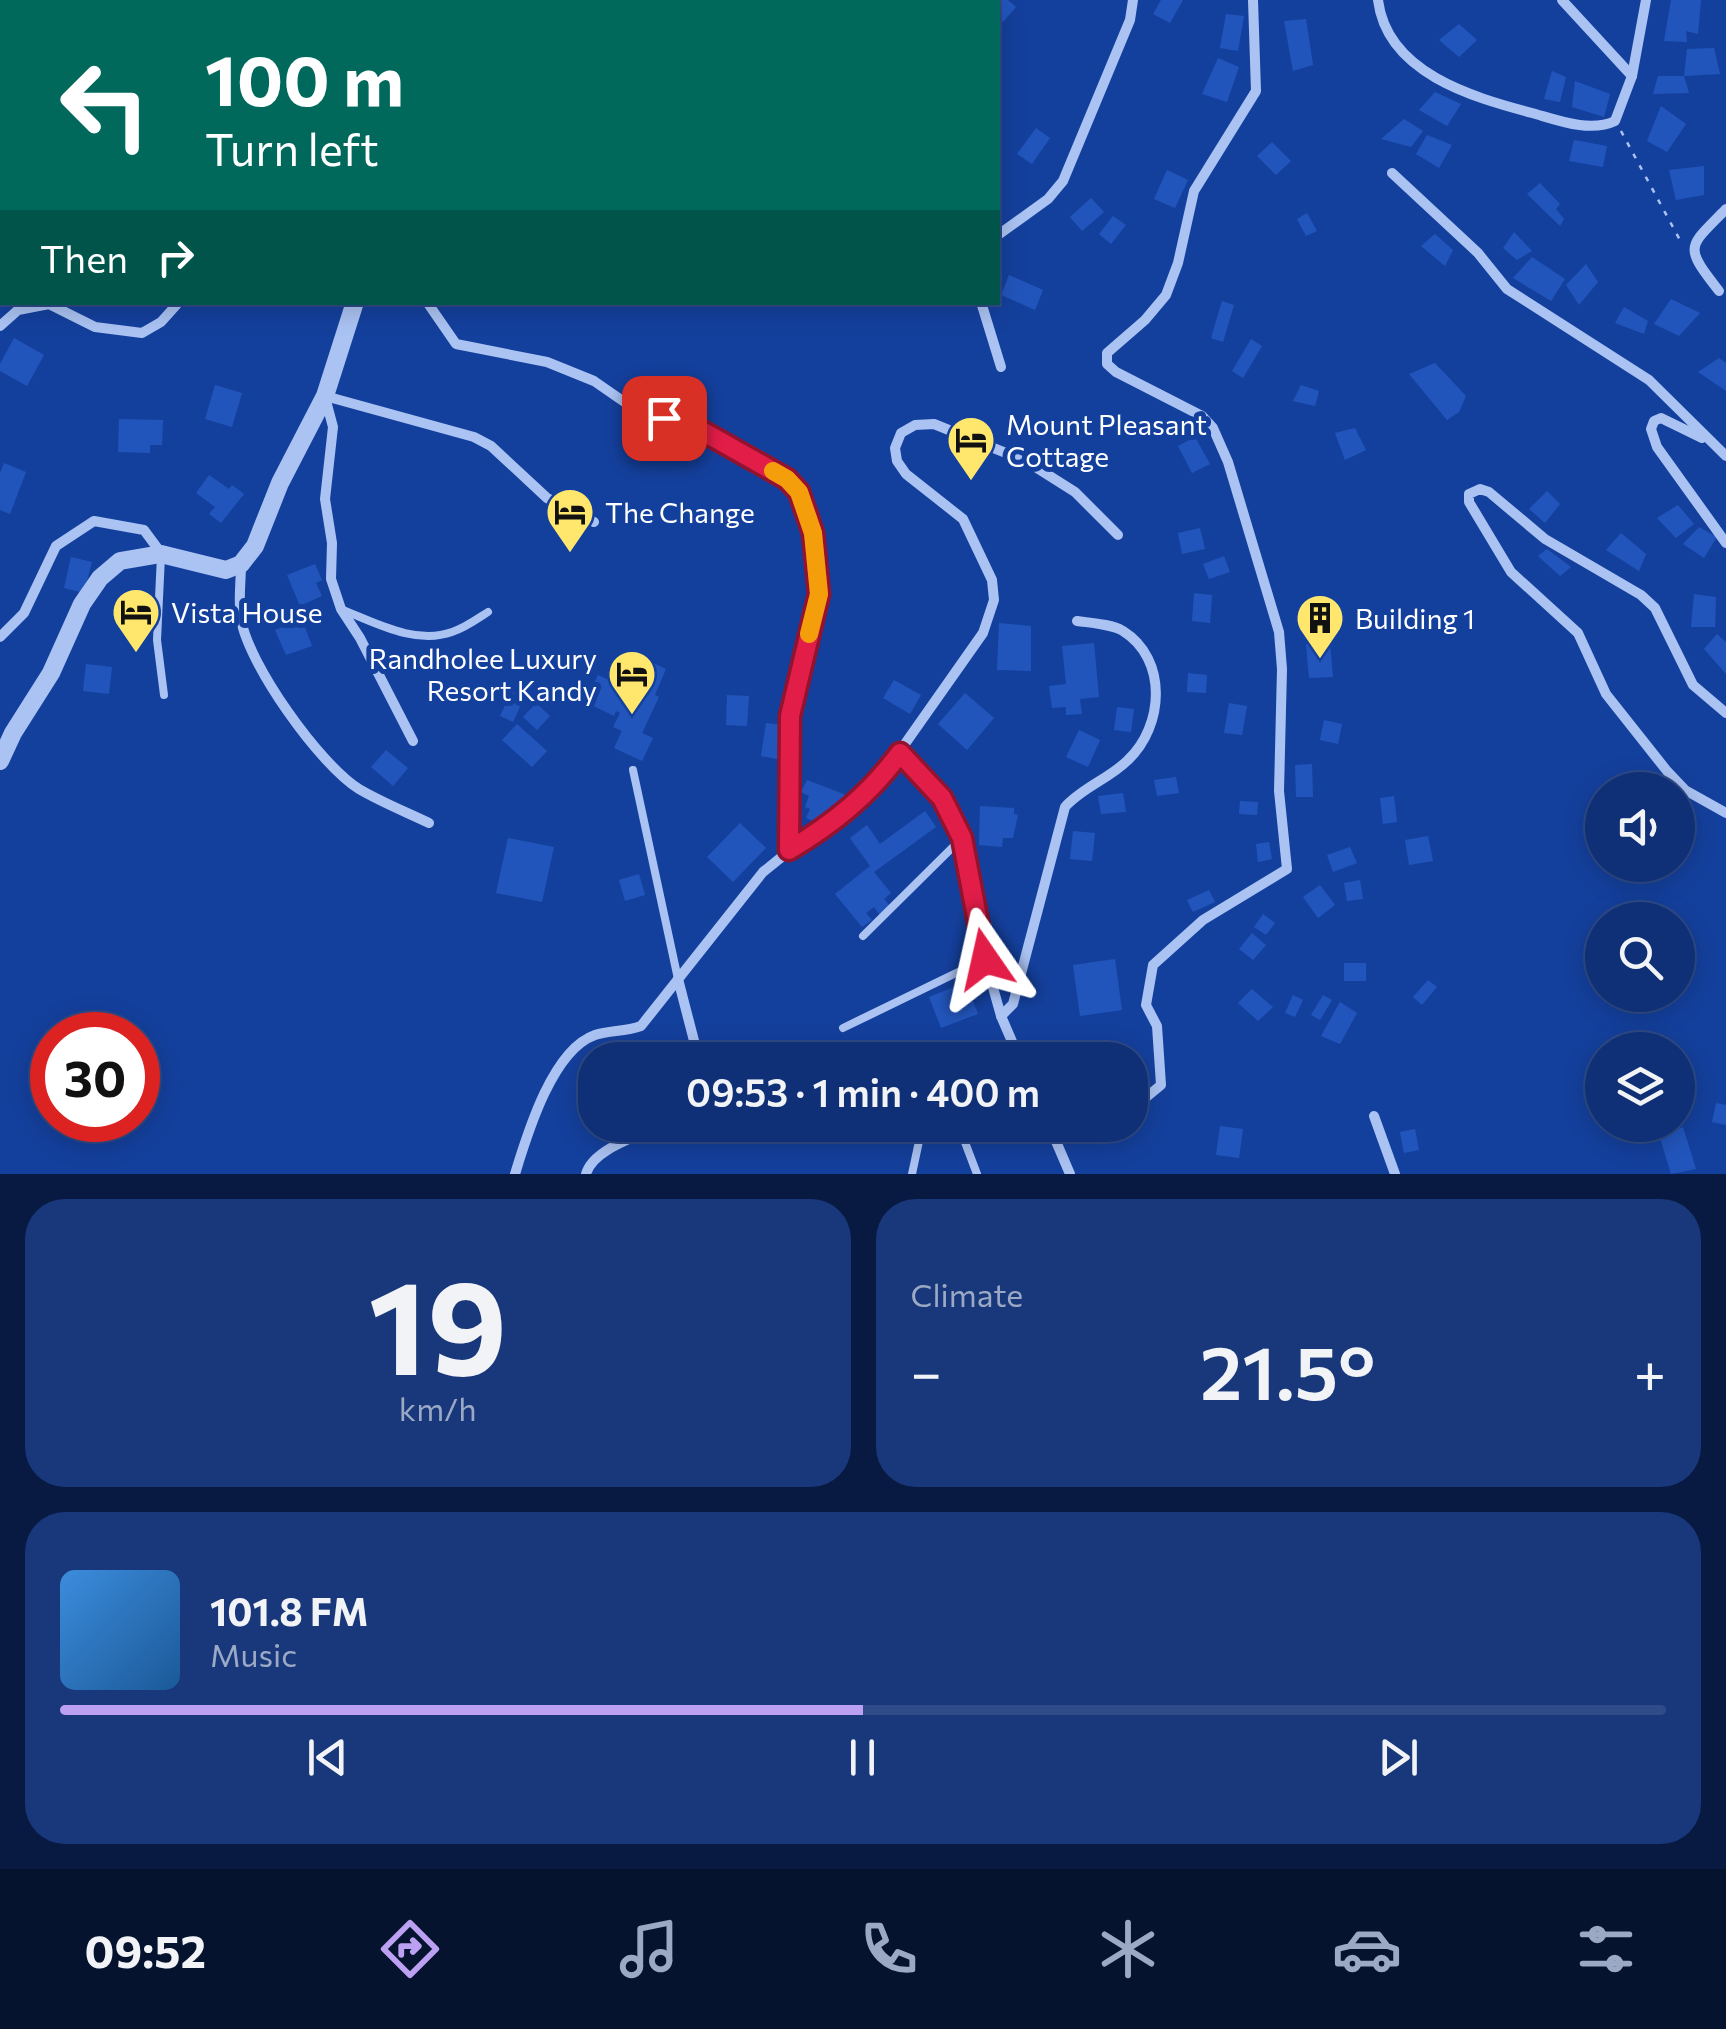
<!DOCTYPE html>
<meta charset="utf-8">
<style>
:root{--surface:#0f3076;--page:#18387b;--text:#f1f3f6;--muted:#9ba9c5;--line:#2f4b88;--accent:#bca0f2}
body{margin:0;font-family:Commissioner,sans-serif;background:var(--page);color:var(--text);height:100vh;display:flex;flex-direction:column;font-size:38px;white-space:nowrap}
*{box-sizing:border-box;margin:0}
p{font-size:32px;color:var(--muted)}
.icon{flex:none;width:55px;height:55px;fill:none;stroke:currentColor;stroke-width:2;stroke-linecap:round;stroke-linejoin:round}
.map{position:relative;height:1174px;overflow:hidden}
.panel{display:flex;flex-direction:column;gap:25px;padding:25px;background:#081a41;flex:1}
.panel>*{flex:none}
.banner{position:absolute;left:0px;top:0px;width:1000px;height:305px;box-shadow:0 5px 25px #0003,0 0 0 2px var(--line);background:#00695c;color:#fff;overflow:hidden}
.tools{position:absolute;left:1585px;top:772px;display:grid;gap:20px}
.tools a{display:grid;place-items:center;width:110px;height:110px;border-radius:50%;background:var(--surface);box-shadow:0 5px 25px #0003,0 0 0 2px var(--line);font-size:50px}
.speed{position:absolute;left:30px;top:1012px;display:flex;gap:20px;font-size:50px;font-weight:700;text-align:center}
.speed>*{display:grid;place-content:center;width:130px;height:130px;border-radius:50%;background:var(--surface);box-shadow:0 5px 25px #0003,0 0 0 2px var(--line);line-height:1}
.speed .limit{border:15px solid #d22;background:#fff;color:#111}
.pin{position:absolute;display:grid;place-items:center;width:85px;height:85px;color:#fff;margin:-42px;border-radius:20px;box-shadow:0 5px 15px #0006}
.me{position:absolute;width:110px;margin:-55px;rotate:349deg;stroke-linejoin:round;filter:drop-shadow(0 0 8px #0008)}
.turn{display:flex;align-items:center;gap:35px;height:210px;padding:0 40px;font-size:45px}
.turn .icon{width:130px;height:130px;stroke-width:2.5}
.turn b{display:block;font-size:70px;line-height:85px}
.then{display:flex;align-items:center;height:95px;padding:0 40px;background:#0003;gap:20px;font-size:38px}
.big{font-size:75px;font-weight:600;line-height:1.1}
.panel .tile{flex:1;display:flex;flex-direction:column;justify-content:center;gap:15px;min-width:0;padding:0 35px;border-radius:40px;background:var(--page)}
.panel .dial{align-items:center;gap:0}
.dial b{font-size:130px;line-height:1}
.song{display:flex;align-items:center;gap:30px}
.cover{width:120px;height:120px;border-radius:15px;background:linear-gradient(135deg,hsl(210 70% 55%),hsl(210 70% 35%))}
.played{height:10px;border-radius:5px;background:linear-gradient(90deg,var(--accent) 50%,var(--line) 50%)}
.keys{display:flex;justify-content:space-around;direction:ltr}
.heat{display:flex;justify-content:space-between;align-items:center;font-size:55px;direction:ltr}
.panel .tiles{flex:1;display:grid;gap:25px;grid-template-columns:1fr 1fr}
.tile:last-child{grid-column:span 2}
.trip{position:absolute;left:578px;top:1042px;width:570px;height:100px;border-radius:40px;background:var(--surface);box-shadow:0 5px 25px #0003,0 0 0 2px var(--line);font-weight:600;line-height:100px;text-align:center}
.dock{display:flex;height:160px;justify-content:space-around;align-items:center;background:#06132f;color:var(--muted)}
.dock .icon{width:70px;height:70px}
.dock .selected{color:var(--accent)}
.dock b{font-size:45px;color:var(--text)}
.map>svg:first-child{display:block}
.building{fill:#2255bc}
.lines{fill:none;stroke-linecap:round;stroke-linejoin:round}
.path{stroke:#abc3f3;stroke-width:2.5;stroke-dasharray:5 8;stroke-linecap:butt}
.service{stroke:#abc3f3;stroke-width:8}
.minor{stroke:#abc3f3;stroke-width:10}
.tertiary{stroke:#abc3f3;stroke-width:18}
.route-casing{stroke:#92132f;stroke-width:25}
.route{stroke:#e11d48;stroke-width:18}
.slow{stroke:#f59e0b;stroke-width:18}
.labels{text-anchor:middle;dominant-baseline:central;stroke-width:10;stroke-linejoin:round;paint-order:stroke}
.poi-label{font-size:28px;fill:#fff;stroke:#14409d;text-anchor:start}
</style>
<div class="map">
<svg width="1726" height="1174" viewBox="0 0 1726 1174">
<rect width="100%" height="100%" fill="#14409d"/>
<!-- building -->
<g class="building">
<path d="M998,0H1008L1016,7L1003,22L998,18Z"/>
<path d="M1161,0H1183L1170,23L1153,14Z"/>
<path d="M1671,0H1701L1698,34L1686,31L1687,42L1664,41Z"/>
<path d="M1226,14L1244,16L1238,51L1220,48Z"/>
<path d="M1306,19L1313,65L1293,71L1284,21Z"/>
<path d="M1459,24L1477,40L1459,57L1439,40Z"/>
<path d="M1714,48L1720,74L1684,76L1689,93L1653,94L1658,76H1684L1687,49Z"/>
<path d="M1218,58L1239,67L1227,102L1202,94Z"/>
<path d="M1552,71L1566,77L1560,102L1544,99Z"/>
<path d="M1575,81L1610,94L1604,117L1572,107Z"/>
<path d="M1435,92L1461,104L1447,126L1419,110Z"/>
<path d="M1661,106L1686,124L1667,152L1647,141Z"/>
<path d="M1404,119L1423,131L1411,147L1381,139Z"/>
<path d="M1036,128L1050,138L1032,164L1017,154Z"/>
<path d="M1427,135L1452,145L1439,168L1416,154Z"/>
<path d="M1574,140L1607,146L1603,167L1569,161Z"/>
<path d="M1272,142L1291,161L1276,175L1257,156Z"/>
<path d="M1704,166V195L1676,200L1669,170Z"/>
<path d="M1167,170L1188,180L1175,208L1154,199Z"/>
<path d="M1540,183L1560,204L1556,209L1564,219L1560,226L1527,194Z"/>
<path d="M1091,198L1104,212L1082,231L1070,217Z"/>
<path d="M1307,213L1317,231L1306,236L1297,219Z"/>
<path d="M1113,216L1126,225L1111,244L1099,234Z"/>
<path d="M1514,232L1532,251L1517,260L1503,248Z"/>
<path d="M1435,234L1453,250L1445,266L1421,246Z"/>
<path d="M1532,257L1565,279L1551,301L1513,278Z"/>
<path d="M1586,264L1598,282L1579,305L1566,285Z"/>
<path d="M1009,275L1043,290L1035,310L1001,295Z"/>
<path d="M1671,299L1700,313L1679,336L1654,324Z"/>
<path d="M1222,301L1234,305L1223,342L1211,338Z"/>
<path d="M1624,307L1648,321L1644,334L1615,323Z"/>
<path d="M14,338L44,355L27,386L0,371V364Z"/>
<path d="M1251,339L1262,346L1243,378L1232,371Z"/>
<path d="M1719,358L1726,363V391L1698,372Z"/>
<path d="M1435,363L1466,396L1459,412L1447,420L1409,374Z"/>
<path d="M215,385L242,393L232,427L205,419Z"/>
<path d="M1301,385L1319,391L1315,406L1293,401Z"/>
<path d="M119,419L163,420L162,445H150V453L118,452Z"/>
<path d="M1355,428L1366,450L1345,460L1335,433Z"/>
<path d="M1195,437L1210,464L1192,473L1178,446Z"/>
<path d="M4,463L26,472L10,514L0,510V473Z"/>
<path d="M209,475L229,489L232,485L244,494L221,523L209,514L215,507L196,493Z"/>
<path d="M1547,491L1560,504L1545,523L1529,509Z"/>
<path d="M1678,505L1694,524L1676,538L1657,518Z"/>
<path d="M1699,527L1717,537L1704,558L1683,544Z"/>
<path d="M1200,528L1205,549L1182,554L1178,533Z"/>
<path d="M1621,533L1646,554L1639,571L1606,550Z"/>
<path d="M1547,549L1571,567L1560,576L1538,556Z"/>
<path d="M1224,556L1230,572L1209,579L1203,564Z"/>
<path d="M71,557L92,562L84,593L64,588Z"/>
<path d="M315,564L322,580L316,583L322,596L300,606L287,575Z"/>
<path d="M1194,593L1212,595L1210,623L1192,621Z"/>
<path d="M1694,594L1716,597L1715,627H1691Z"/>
<path d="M298,609L312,646L286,655L275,630L287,625L283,615Z"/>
<path d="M999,623L1031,626V671L997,670Z"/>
<path d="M1717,634L1726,642V674L1704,649Z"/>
<path d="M1094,643L1099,697L1080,699L1082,714L1066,715V707L1052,708L1049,686L1066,684L1062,646Z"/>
<path d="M1330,643L1333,677L1309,678L1306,644Z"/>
<path d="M636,655L666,669L655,695L659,697L642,733L653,738L642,761L614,748L622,731L613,727L620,713L616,711L614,716L585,702L598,675L622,686Z"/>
<path d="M86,664L112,667L109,694L83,691Z"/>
<path d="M1188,673L1207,675L1206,693L1187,692Z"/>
<path d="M894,680L921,695L910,714L883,698Z"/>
<path d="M513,688L526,694L513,722L500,716Z"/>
<path d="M965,693L994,718L967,750L938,724Z"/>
<path d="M727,695L749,696L747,726L726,725Z"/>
<path d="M536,703L550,716L537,730L523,717Z"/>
<path d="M1229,703L1247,706L1242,735L1224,733Z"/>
<path d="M1117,707L1134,709L1131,732L1114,730Z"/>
<path d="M1324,720L1342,724L1338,744L1320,740Z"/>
<path d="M766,723L782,725L777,759L761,756Z"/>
<path d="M517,724L547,751L532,767L502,740Z"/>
<path d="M1079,730L1100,740L1088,767L1066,757Z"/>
<path d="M386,750L408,768L393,786L371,767Z"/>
<path d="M1312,764L1313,797H1296L1295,765Z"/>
<path d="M1176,777L1179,793L1157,796L1154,780Z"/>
<path d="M807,780L846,795L841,808L832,805L821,824L806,818L810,809L805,807L809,796L801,792Z"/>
<path d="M1123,793L1126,812L1101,814L1098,796Z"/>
<path d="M1394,796L1397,822L1383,824L1380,798Z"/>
<path d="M1240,801L1258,802L1257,815L1239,814Z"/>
<path d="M980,806L1014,808V814L1018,815L1013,838H1003L1002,847L979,845Z"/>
<path d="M925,811L936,827L874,872L891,893L884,899L890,906L880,915L874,907L866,913L872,920L862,927L835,894L870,866L850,838L867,825L880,844Z"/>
<path d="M740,823L766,848L733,882L707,857Z"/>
<path d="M1073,831L1095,833L1092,861L1070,859Z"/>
<path d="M1428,836L1433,861L1409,865L1405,840Z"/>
<path d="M508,838L554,847L542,902L496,893Z"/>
<path d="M1269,842L1272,859L1258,862L1256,844Z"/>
<path d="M1350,847L1357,863L1333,872L1327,855Z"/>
<path d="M639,874L645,895L625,901L619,880Z"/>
<path d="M1360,880L1363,899L1347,901L1344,883Z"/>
<path d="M1320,885L1335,905L1318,918L1303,897Z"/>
<path d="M1209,890L1215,902L1193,912L1187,900Z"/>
<path d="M1263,914L1275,923L1266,935L1254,927Z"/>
<path d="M1252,933L1266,945L1253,960L1239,949Z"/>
<path d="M1115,959L1122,1010L1080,1016L1073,965Z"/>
<rect x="1344" y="963" width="22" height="18"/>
<path d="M1428,980L1437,987L1422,1005L1413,997Z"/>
<path d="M966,982L978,1014L941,1028L929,997Z"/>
<path d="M1252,989L1273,1007L1258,1021L1238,1003Z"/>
<path d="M1293,995L1303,1000L1295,1017L1285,1013Z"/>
<path d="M1323,995L1332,1000L1320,1020L1311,1015Z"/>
<path d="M1340,1002L1357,1013L1340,1044L1321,1036Z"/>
<path d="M1716,1103L1726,1105V1125L1712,1122Z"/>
<path d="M1220,1126L1243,1129L1239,1158L1216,1155Z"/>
<path d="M1683,1127L1696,1169L1671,1174L1659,1135Z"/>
<path d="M1415,1129L1419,1150L1404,1153L1400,1132Z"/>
</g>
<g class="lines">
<!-- path -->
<path class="path" d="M1621,131L1681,242"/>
<!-- service -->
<g class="service">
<path d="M161,556L157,640L164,695"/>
<path d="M343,610C376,623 416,645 452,632C465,628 477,619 488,612"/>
<path d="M633,770L678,979"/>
<path d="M863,936L962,838"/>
<path d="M843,1028L985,959"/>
<path d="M953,1125L963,1137L977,1174"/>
<path d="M912,1174L921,1132L930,1125"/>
</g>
<!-- minor -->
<g class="minor">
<path d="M494,0L499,2"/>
<path d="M1378,0C1387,73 1472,97 1532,113C1557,120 1590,133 1615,121L1632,76L1646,0"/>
<path d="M1562,0L1632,76"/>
<path d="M521,2L523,0"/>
<path d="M648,2L657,0"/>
<path d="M1392,173L1478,253L1507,289L1649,380L1726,456"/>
<path d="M998,235L1048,199L1063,181L1130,20L1133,0"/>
<path d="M1719,291C1683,245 1688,248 1726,209"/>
<path d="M427,302L456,344L547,362L594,381L633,408L695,427L787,479L799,492L813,533L819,595L789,715V851"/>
<path d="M981,302L1001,367"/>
<path d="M0,326L18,310L49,304L95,327L142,333L161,322L179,302"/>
<path d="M325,396L474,437L491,446L547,498L594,522"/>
<path d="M325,397L333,427L325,499L332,543L331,579L341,609L360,638L413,741"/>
<path d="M1702,438L1661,418L1654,421L1651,429L1657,447L1726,543"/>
<path d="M241,564C241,582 238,601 241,619C248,664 320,765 359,789C381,802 406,812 429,823"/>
<path d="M0,637L24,613L56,546L94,521L144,530L161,553"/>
<path d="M1726,713L1693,685L1655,608L1641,595L1545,539L1489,492L1480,489L1469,494V502L1511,572L1578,633L1606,694L1667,771L1685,790L1726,813"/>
<path d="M900,753L942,797L962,838L985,959L1001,1016L1020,1060"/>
<path d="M678,979L699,1060"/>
<path d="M1001,1016L1013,1004L1065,807C1083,787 1109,779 1128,760C1164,726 1168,659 1123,631C1111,624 1091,623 1077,621"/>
<path d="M1132,1109L1161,1085L1157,1026L1146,1005L1153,965L1203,920L1287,869L1279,791L1282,669L1279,632L1228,462L1213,428L1202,416L1116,372L1107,364V353L1145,320L1166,295L1178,263L1194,191L1256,91L1253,0"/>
<path d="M1374,1116L1395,1174"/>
<path d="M1049,1125L1070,1174"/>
<path d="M515,1174C527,1135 552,1050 595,1035C610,1030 625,1032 641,1026L763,872L789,851L831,825L876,785L983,633L994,600L992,580L963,519L906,474L897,461L895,448L901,433L915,425L934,424L1026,461L1075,492L1118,535"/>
<path d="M586,1174C593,1149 638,1136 661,1125"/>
</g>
<!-- tertiary -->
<g class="tertiary">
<path d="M413,0V2"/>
<path d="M0,761L13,733L51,673L82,604L100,578L120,561L161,554L226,570L241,564L255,546L280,483L325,396L355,302"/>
</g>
</g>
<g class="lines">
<!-- route casing -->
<g class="route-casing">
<path id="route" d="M664,418L695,427L787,479L799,492L813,533L819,594L790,716L789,850C833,824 869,795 900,753L942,798L962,838L985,959"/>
</g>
<!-- route -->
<use href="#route" class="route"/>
<!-- slow -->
<path class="slow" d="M773,471L787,479L799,492L813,533L819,594L809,634"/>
</g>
<!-- icons -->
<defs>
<g id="hotel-pin" transform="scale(2.5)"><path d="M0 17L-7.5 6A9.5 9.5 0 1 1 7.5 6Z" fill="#ffe66d" stroke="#14409d"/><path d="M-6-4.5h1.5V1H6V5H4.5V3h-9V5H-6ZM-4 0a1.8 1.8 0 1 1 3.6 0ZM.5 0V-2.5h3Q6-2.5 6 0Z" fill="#111"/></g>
<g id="building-pin" transform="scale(2.5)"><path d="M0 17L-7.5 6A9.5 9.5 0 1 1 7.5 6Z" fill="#ffe66d" stroke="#14409d"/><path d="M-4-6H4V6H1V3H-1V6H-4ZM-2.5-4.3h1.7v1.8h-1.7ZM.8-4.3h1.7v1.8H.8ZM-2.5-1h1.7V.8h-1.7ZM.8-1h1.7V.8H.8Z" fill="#111"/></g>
</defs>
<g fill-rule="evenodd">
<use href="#hotel-pin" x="971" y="440"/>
<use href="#hotel-pin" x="570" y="512"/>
<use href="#hotel-pin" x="136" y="612"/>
<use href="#building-pin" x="1320" y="618"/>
<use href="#hotel-pin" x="632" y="674"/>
</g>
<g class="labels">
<!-- poi labels -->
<g class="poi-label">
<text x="1006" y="424">Mount Pleasant<tspan x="1006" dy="32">Cottage</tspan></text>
<text x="605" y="512">The Change</text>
<text x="171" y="612">Vista House</text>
<text x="1355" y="618">Building 1</text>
<text x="597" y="658" text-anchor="end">Randholee Luxury<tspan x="597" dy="32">Resort Kandy</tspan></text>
</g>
</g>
</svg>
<div class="tools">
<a><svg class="icon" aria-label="sound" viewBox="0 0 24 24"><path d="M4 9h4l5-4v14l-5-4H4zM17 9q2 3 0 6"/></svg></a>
<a><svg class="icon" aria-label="search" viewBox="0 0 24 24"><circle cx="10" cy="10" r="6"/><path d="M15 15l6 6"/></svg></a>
<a><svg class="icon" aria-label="layers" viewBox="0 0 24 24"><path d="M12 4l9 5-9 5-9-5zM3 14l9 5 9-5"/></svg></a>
</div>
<div class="speed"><div class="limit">30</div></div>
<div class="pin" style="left:664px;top:418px;background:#d93025"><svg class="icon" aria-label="arrive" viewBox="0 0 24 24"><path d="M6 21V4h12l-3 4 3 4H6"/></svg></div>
<svg class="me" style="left:985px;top:959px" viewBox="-20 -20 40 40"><path d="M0-17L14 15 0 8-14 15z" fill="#e11d48" stroke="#fff" stroke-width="4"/></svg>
<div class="trip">09:53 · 1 min · 400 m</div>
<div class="banner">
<div class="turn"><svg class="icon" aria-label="left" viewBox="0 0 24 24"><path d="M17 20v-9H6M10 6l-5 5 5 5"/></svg><div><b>100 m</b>Turn left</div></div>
<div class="then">Then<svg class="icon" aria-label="right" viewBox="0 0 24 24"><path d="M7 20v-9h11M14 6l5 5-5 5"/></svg></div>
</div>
</div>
<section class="panel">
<div class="tiles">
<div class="tile dial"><b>19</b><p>km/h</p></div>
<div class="tile"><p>Climate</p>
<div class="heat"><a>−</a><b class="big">21.5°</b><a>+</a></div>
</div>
<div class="tile">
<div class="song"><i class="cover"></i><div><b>101.8 FM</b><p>Music</p></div></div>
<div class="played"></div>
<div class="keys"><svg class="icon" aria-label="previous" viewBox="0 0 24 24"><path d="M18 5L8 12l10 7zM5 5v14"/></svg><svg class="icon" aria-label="pause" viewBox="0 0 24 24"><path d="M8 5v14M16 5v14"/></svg><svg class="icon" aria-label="next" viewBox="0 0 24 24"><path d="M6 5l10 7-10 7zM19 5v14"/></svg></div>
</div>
</div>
</section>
<nav class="dock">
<b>09:52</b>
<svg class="icon selected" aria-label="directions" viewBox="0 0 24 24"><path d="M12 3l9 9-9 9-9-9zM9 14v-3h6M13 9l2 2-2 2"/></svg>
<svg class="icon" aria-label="music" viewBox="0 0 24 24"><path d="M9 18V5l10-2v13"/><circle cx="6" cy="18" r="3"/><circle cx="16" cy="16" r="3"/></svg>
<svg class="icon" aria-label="phone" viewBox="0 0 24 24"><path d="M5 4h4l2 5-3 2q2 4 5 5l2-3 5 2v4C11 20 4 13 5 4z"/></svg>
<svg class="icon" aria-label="climate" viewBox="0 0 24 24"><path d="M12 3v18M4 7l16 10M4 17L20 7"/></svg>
<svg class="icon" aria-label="car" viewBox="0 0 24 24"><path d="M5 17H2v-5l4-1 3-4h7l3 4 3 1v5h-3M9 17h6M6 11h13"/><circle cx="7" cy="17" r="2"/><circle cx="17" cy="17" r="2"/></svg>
<svg class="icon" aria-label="filters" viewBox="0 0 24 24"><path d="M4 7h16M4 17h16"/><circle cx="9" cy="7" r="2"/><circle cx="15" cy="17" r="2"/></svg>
</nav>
